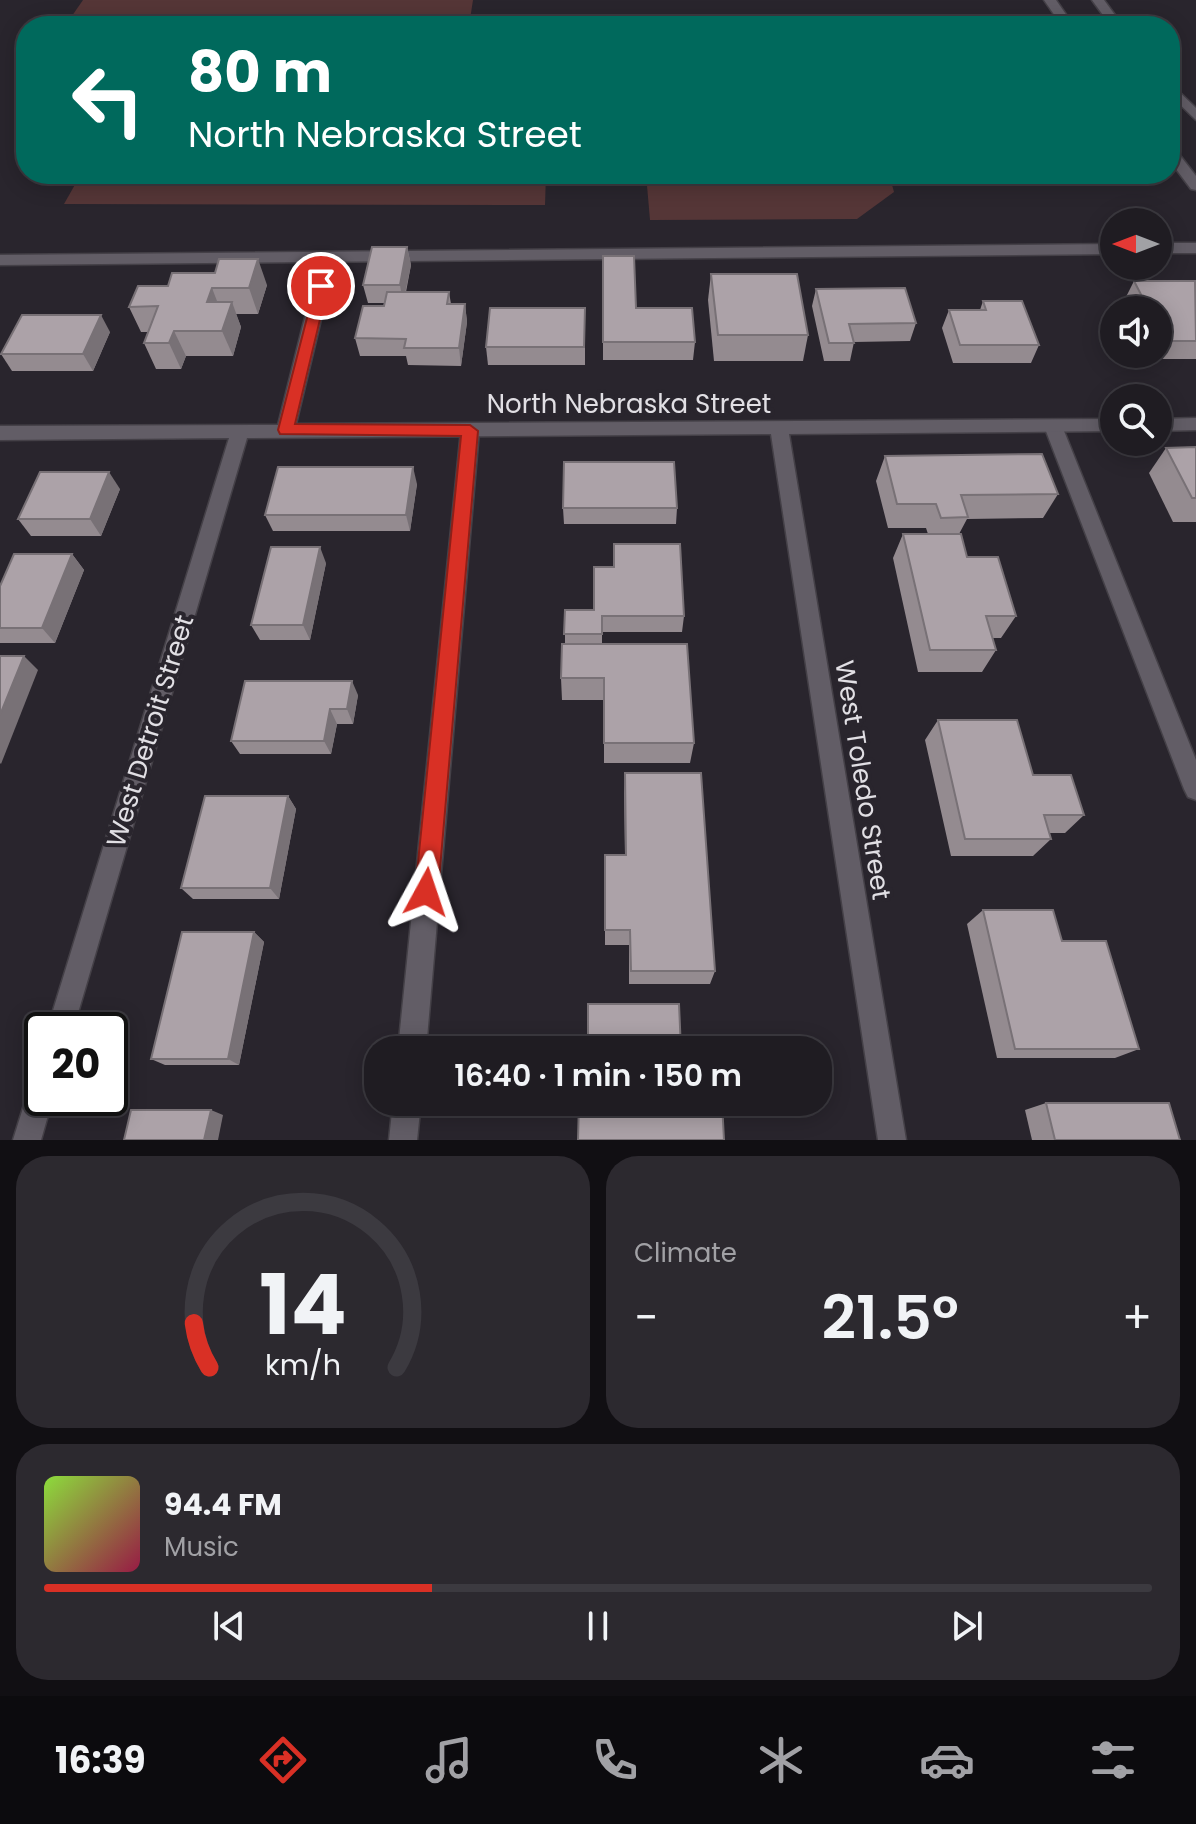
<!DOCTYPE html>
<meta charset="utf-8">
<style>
:root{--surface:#1f1c22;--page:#2c292f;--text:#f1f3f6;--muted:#a1a1a5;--line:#3c3a40;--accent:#d93025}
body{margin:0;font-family:Poppins,sans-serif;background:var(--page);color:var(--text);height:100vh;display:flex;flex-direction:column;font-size:30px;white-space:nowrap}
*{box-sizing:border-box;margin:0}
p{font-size:26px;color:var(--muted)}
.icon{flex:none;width:44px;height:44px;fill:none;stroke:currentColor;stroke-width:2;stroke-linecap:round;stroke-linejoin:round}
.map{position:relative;height:1140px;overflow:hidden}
.panel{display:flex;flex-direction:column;gap:16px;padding:16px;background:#110f13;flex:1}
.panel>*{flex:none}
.top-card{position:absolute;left:16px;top:16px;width:1164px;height:168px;border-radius:32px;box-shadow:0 4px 20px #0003,0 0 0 2px var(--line);background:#00695c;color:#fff;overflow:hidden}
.needle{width:52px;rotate:270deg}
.controls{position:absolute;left:1100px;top:208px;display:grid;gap:16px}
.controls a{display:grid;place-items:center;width:72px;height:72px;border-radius:50%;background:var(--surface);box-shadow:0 4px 20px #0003,0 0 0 2px var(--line);font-size:40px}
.speed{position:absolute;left:24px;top:1012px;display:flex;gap:16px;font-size:40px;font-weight:700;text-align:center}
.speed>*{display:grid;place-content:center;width:104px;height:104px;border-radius:50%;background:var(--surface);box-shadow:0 4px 20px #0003,0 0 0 2px var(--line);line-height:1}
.speed .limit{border:4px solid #111;border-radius:12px;background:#fff;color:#111}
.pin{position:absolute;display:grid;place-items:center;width:68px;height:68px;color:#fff;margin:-34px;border:4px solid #fff;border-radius:50%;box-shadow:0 2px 8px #0007}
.me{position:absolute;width:88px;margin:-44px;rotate:5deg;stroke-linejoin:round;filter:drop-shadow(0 0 6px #0008)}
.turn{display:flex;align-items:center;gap:28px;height:168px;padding:0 40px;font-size:36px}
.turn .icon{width:104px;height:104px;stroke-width:2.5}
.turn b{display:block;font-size:56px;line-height:68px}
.big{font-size:60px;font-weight:600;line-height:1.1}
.panel .widget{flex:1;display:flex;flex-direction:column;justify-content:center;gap:12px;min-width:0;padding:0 28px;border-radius:32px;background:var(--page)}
.panel .dial{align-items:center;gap:0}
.dial svg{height:208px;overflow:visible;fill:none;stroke:var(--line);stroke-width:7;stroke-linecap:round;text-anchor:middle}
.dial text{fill:var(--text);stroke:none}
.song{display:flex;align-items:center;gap:24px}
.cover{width:96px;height:96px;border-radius:12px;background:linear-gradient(135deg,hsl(90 70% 55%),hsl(340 70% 35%))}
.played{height:8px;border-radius:4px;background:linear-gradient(90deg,var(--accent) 35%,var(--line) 35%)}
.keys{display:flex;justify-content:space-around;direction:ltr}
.heat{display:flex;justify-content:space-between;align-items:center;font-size:44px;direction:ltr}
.panel .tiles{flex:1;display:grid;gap:16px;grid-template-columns:1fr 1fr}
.widget:last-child{grid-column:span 2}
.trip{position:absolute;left:364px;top:1036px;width:468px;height:80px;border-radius:32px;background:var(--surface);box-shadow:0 4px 20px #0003,0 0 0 2px var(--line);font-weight:600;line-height:80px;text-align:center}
.dock{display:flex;height:128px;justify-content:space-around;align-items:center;background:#0c0b0e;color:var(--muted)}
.dock .icon{width:56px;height:56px}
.dock .selected{color:var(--accent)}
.dock b{font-size:36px;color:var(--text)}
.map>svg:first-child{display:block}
.green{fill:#553637}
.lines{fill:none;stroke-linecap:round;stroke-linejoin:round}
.service-casing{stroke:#444047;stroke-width:3}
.minor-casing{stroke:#444047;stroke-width:3}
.secondary-casing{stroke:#444047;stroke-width:3}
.service{fill:#625d66;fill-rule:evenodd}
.minor{fill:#625d66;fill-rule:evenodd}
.secondary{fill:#625d66;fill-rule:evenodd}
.wall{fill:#948b90}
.shaded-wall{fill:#787176}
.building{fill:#aca2a8;stroke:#787176;stroke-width:2}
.route{fill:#d93025;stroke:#8d1f18;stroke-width:2}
.labels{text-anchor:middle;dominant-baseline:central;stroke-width:8;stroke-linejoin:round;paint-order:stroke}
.street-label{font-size:26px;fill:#e1dfe4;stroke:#29252d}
</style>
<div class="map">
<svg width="1196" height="1140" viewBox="0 0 1196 1140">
<rect width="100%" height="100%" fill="#29252d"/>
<!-- green -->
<g class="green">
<path d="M83,0H473L469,26H65Z"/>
<path d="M81,174H546L545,205L64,204Z"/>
<path d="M646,174H889L894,192L857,219L650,220Z"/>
</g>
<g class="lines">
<!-- service casing -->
<g class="service-casing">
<g id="service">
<rect x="1158" y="243" width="38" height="10"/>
<path d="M1114,244V254L0,265V255Z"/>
<path d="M1053,420L1062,426L1196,760V800L1188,797L1184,789L1044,426Z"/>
<path d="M470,425L479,431L426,1050H398L461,431Z"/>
<path d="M393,1102H421L417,1140H389Z"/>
</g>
</g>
<!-- minor casing -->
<g class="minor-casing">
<g id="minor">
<path d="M328,252L336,257L296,424L1114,419V431L789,434L906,1140H878L771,434L247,438L73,1030H47L229,438L0,440V426L278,425L320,257Z"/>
<path d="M1196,418V430L1158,431V419Z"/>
<path d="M42,1075V1098H53L41,1140H13L32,1079Z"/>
</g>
</g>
<!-- secondary casing -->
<g class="secondary-casing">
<g id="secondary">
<path d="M1044,0H1056L1074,26H1062Z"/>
<path d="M1092,0H1104L1123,26H1111Z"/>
<path d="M1170,83L1196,108V120L1170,95Z"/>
<path d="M1170,148L1175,149L1196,176V190L1191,189L1170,161Z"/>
</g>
</g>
<!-- service -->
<use href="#service" class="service"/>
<!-- minor -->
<use href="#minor" class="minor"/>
<!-- secondary -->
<use href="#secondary" class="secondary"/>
</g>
<!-- wall -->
<g class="wall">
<path d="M407,247L411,265L406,292H449L451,304H465L467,322L461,366L408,365L406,356H360L355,338L384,306L385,303H368L363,285Z"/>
<path d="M603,256L636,308L695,342L693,360H603Z"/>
<path d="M711,274L808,335L803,361H714L708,300Z"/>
<path d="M1134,281L1196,282V359H1155L1152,354H1158V310H1130L1125,299Z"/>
<path d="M267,285L258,314H236L241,327L233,356H186L181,369H156L144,343L148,332H141L129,307L168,286Z"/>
<path d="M816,289L916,323L910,341L854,342L850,361H824L812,306Z"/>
<path d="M983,301L1039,345L1031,363H953L942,328L949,310H980Z"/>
<path d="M585,308V365H488L486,347Z"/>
<path d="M110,332L93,371H12L1,354Z"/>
<path d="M1196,447V522H1173L1149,473L1166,448Z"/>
<path d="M885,456L1058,494L1043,518L967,519L959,534L967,557L1016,616L1001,638H993L996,650L982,672H918L893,558L903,534H928L926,528H888L876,481Z"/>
<path d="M417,484L410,531H273L265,515Z"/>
<path d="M120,489L101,536H31L18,519Z"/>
<path d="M563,508H677L676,524H564Z"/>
<path d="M72,554L84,570L55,643H0V586Z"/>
<path d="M326,563L310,640H260L251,625Z"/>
<path d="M565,610L684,616L682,632H602V644L694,743L690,763H604V700H562L561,678L565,644Z"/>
<path d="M358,695L353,724H337L331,754H240L231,741Z"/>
<path d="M938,720L1033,775L1084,815L1065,833H1049L1051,839L1033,856H951L925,740Z"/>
<path d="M625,773L715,971L710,984H629V945H605V855H625L624,792Z"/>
<path d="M288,796L296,809L279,899H193L181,888Z"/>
<path d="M983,910L1062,941L1139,1049L1115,1058H997L967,924Z"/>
<path d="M254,932L264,942L239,1065H165L151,1059Z"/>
<path d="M588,1004L681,1050H618V1046H589Z"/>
<path d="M1046,1103L1180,1140H1032L1025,1110Z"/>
</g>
<!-- shaded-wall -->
<g class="shaded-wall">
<path d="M407,247L411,265L403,303L400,285Z"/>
<path d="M258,259L267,285L258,314L249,288Z"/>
<path d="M212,288L222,314L207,302Z"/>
<path d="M232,302L241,327L233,356L222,331Z"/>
<path d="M465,304L467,322L461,366L459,348Z"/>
<path d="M101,315L110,332L93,371L83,354Z"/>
<path d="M174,331L186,356L181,369L169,343Z"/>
<path d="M413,467L417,484L410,531L406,515Z"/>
<path d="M109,472L120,489L101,536L90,519Z"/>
<path d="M320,547L326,563L310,640L303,625Z"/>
<path d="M72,554L84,570L55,643L42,628Z"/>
<path d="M24,656L38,670L1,764L0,763V715Z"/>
<path d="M352,681L358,695L353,724L347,709Z"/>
<path d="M330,709L337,724L331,754L324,741Z"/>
<path d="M288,796L296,809L279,899L270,888Z"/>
<path d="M254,932L264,942L239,1065L228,1059Z"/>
<path d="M211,1110L223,1115L218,1140H204Z"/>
</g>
<!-- building -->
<g class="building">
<path d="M372,247H407L400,285H363Z"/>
<path d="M603,256H634L636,308H692L695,342H603Z"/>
<path d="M219,259H258L249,288H212L207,302H232L222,331H174L169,343H144L158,306L129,307L138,286H168L172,273H215Z"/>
<path d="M711,274H797L808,335H718Z"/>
<path d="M1134,281H1195L1196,341H1166L1158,326V310H1149Z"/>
<path d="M905,288L916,323L849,324L854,343H829L816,289Z"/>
<path d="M387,292H449L447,304H465L459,348H404L406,339L355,338L363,306H384Z"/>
<path d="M983,301H1022L1039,345H960L949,310H986Z"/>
<path d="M490,308H585L584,347H486Z"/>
<path d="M22,315H101L83,354H1Z"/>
<path d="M1196,447V498H1192L1166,448Z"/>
<path d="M1042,454L1058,494L961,495L968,517L941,518L936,504H897L885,456Z"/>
<path d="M564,462H674L677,508H563Z"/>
<path d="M278,467H413L406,515H265Z"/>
<path d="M40,472H109L90,519H18Z"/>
<path d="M903,534H961L967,557H998L1016,616H986L996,650H930Z"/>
<path d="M614,544H680L684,616H602V634H564L565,610H594V567H614Z"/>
<path d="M271,547H320L303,625H251Z"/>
<path d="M14,554H72L42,628H0V586Z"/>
<path d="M562,644H687L694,743H604V678H561Z"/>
<path d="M0,656H24L0,715Z"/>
<path d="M245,681H352L347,709H330L324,741H231Z"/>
<path d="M938,720H1017L1033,775H1071L1084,815H1044L1051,839H965Z"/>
<path d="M625,773H701L715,971H631L630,930H605V855H626Z"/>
<path d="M205,796H288L270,888H181Z"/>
<path d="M983,910H1053L1062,941H1106L1139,1049H1015Z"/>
<path d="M182,932H254L228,1059H151Z"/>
<path d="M588,1004H679L681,1050H619V1036H588Z"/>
<path d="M579,1102H722L724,1140H578Z"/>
<path d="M1046,1103H1169L1180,1140H1055Z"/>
<path d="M131,1110H211L204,1140H124Z"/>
</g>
<!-- route -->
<path class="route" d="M316,283L328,286L295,424L470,425L478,431L438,892L434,900L426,904L418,900L415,892L461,436L280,434L278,430Z"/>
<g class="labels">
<!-- street labels -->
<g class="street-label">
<text x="629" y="404">North Nebraska Street</text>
<text transform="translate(150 731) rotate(-73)">West Detroit Street</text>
<text transform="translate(863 780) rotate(81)">West Toledo Street</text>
</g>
</g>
</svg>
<div class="controls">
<a><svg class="needle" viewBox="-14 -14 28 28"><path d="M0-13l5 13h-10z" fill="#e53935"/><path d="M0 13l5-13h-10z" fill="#a1a1a5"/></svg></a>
<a><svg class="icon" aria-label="sound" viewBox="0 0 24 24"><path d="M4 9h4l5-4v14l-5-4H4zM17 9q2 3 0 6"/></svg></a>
<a><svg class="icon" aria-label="search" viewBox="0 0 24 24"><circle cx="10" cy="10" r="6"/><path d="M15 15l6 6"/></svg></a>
</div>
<div class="speed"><div class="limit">20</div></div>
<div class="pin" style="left:321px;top:286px;background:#d93025"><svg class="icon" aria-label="arrive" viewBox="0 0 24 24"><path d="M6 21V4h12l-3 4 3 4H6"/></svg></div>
<svg class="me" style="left:426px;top:892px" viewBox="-20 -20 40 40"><path d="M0-17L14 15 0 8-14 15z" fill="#d93025" stroke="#fff" stroke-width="4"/></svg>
<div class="trip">16:40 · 1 min · 150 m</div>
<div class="top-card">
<div class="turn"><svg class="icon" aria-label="left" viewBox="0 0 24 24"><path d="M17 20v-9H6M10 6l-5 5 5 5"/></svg><div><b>80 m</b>North Nebraska Street</div></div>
</div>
</div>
<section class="panel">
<div class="tiles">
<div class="widget dial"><svg viewBox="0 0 100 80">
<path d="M14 69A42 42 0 1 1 86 69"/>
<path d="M14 69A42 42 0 0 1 8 52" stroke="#d93025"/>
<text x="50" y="56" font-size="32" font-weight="700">14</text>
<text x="50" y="72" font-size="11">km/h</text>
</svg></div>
<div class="widget"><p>Climate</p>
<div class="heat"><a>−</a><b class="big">21.5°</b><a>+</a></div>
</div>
<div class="widget">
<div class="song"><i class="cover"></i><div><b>94.4 FM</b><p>Music</p></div></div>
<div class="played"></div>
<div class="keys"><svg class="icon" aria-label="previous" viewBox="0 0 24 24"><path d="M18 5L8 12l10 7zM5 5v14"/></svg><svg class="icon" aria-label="pause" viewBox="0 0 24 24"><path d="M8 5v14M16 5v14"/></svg><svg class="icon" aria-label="next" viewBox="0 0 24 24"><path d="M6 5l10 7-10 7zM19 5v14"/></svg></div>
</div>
</div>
</section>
<nav class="dock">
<b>16:39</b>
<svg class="icon selected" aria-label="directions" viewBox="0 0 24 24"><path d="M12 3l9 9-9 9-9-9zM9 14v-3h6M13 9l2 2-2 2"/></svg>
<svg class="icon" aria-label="music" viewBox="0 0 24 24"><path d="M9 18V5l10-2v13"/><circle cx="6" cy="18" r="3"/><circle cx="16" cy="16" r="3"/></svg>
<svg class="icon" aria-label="phone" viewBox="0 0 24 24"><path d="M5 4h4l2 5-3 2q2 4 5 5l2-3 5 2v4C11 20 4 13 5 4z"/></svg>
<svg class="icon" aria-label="climate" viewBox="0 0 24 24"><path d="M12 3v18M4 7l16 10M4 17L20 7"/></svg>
<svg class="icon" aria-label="car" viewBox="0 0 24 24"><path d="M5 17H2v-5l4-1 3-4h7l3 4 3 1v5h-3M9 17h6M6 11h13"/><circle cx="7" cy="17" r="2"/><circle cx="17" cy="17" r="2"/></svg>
<svg class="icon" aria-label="filters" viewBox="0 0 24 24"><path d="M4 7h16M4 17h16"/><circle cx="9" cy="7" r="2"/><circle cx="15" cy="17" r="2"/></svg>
</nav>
